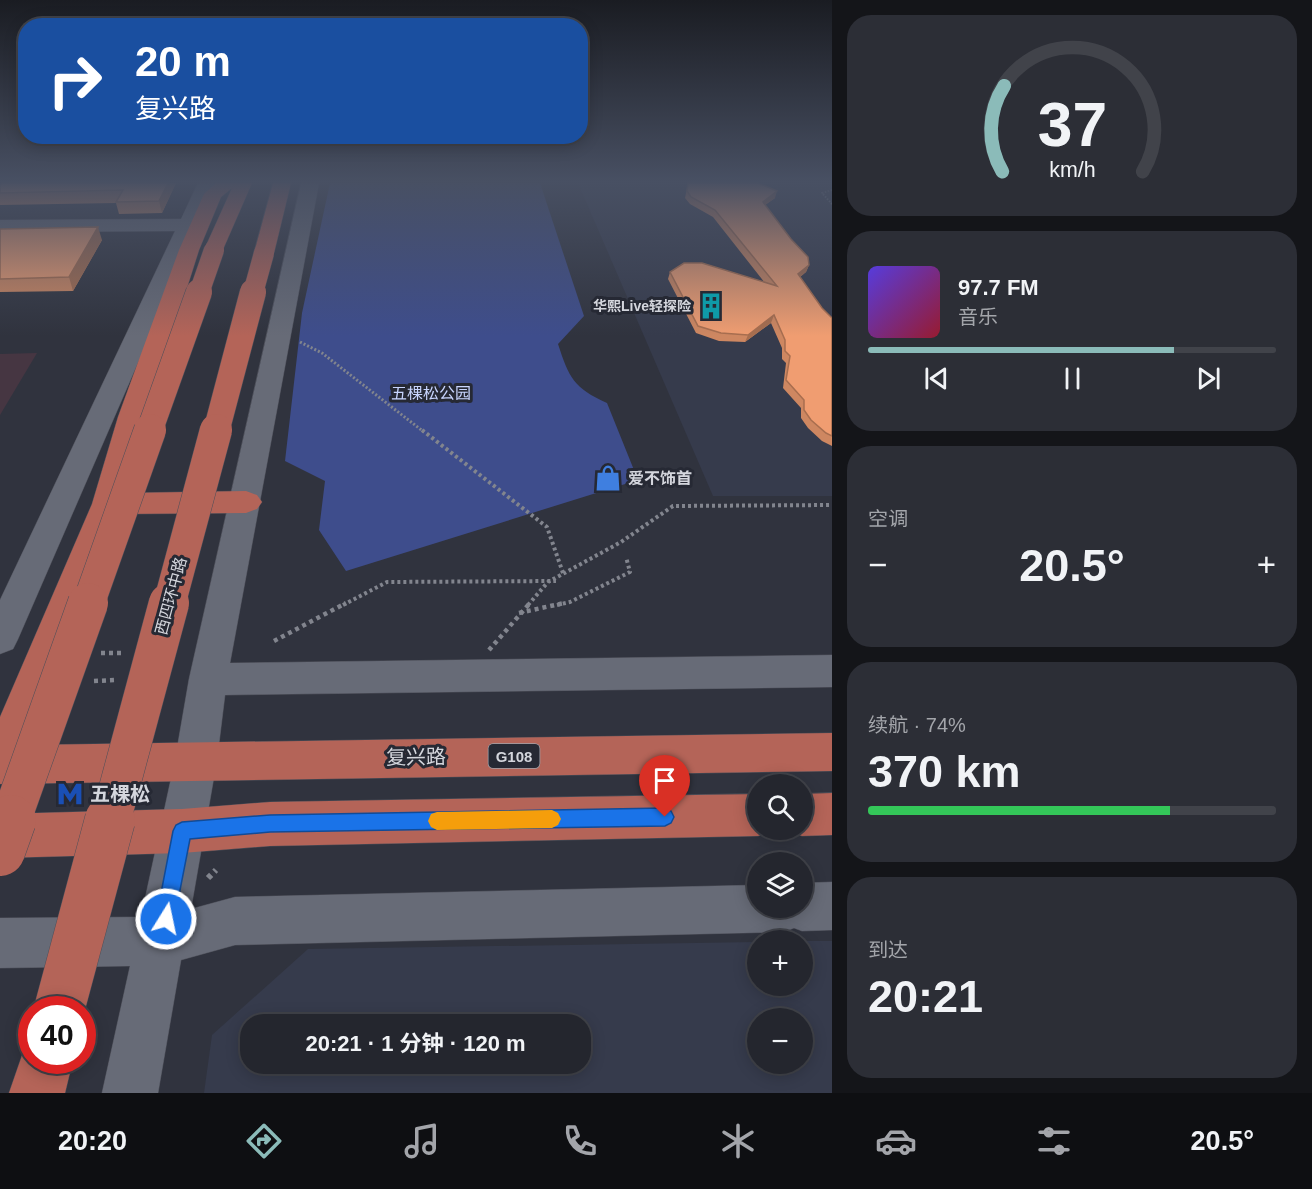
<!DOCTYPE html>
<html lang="zh">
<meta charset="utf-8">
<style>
:root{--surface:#24262e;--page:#2c2e36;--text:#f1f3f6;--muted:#a3a5aa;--line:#41434a;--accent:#8bbbb9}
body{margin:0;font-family:Arial,"Noto Sans SC",sans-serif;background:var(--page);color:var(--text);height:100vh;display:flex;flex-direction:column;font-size:22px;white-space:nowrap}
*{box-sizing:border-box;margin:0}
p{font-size:20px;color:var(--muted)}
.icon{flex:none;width:33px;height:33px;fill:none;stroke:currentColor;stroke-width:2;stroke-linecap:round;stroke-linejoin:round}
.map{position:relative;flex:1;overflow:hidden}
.side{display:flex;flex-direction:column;gap:15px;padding:15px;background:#141519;width:480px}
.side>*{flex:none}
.guide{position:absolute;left:18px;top:18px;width:570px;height:126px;border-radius:24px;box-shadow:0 3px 15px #0003,0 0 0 2px var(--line);background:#1a4fa0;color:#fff;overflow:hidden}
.buttons{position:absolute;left:747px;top:774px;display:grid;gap:12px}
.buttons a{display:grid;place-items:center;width:66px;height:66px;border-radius:50%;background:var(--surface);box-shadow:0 3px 15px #0003,0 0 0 2px var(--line);font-size:30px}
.speed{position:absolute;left:18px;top:996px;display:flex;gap:12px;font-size:30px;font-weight:700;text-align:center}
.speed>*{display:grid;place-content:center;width:78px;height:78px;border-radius:50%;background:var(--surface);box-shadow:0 3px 15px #0003,0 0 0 2px var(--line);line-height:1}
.speed .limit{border:9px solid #d22;background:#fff;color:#111}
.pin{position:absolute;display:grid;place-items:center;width:51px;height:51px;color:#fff;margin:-62px -26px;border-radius:50% 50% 50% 0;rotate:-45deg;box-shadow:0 0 6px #0007}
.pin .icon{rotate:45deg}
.me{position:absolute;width:66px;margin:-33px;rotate:10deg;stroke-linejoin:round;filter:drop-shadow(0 0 4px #0008)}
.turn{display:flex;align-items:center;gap:21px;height:126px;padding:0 18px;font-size:27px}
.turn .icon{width:78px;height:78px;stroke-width:2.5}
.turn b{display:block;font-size:42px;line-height:51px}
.big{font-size:45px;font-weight:700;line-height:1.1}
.side .card{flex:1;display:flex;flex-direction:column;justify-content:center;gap:9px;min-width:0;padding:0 21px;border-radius:24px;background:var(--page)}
.side .dial{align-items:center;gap:0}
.dial svg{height:156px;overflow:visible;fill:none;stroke:var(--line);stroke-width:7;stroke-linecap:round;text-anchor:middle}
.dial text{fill:var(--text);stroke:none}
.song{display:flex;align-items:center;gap:18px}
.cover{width:72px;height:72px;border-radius:9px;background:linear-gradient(135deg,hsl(250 70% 55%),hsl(350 70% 35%))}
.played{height:6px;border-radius:3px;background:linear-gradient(90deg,var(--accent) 75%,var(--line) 75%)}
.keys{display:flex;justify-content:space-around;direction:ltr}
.heat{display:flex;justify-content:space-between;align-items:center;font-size:33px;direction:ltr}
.charge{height:9px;border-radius:4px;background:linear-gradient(90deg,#34c759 74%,var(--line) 0)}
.trip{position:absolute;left:240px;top:1014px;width:351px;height:60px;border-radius:24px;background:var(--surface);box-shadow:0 3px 15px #0003,0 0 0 2px var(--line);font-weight:700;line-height:60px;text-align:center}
.dock{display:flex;height:96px;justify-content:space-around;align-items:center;background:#0e0f12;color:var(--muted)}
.dock .icon{width:42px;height:42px}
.dock .active{color:var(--accent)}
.dock b{font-size:27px;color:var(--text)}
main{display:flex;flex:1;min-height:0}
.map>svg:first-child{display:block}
.built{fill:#363b4c;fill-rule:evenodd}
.education{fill:#463642}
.green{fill:#3e4d8c}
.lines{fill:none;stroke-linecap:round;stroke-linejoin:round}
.tertiary-casing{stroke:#4d4f59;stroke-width:1}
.trunk-casing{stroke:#4d4f59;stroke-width:1}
.path-far4{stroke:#82858e;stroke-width:2;stroke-dasharray:1.5 1.5;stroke-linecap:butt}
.path-far3{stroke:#82858e;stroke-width:3;stroke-dasharray:2 2;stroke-linecap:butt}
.path-far2{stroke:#82858e;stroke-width:4;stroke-dasharray:3 3;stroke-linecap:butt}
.path-far1{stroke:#82858e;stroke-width:4.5;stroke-dasharray:4 4;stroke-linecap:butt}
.path{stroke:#82858e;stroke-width:6;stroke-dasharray:4.5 4.5;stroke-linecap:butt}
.tertiary{fill:#676b77;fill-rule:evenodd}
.trunk{fill:#b46458;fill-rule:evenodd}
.trunk-bridge-far4-casing{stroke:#4d4f59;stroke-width:21;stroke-linecap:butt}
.trunk-bridge-far3-casing{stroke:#4d4f59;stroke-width:27;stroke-linecap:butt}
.trunk-bridge-far2-casing{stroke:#4d4f59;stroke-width:33;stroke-linecap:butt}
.trunk-bridge-far1-casing{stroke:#4d4f59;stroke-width:41;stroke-linecap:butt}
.trunk-bridge-casing{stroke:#4d4f59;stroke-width:51;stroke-linecap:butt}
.trunk-bridge-far4{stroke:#b46458;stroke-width:20}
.trunk-bridge-far3{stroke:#b46458;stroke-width:26}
.trunk-bridge-far2{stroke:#b46458;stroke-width:32}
.trunk-bridge-far1{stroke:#b46458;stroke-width:40}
.trunk-bridge{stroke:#b46458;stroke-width:50}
.wall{fill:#ce8761}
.shaded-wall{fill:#a86e4f}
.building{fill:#f09d71;stroke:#a86e4f;stroke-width:1.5}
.route{fill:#1a73e8;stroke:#114b97;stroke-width:1.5}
.slow{fill:#f59e0b}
.labels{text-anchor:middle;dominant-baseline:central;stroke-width:6;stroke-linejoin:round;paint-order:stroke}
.far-poi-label{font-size:14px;font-weight:bold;fill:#d4d6dd;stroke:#262934;text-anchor:end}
.shield{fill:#262934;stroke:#a0a2aa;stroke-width:1.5}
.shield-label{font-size:15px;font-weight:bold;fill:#d4d6dd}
.park-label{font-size:16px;fill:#c8d5fe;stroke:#262934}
.poi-label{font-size:16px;font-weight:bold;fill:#d4d6dd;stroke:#262934;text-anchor:start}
.street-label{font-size:16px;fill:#d4d6dd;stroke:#262934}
.near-street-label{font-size:20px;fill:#d4d6dd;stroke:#262934}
.near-poi-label{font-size:20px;font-weight:bold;fill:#d4d6dd;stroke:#262934;text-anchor:start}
</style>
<main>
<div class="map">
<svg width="832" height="1093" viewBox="0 0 832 1093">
<rect width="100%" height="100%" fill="#30333e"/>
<!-- built -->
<g class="built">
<path d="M578,183H832V496H713Z"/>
<path d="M803,941H832V1093H204L212,1035L308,949L757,942L758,986H802ZM758,1018H802V1064H758ZM250,1024H580V1064H250Z"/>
</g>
<!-- education -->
<path class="education" d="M37,353L0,415V354Z"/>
<!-- green -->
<path class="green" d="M330,183H540L584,316L558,344C569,378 574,388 607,403L638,480L346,571L319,530L325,481L285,461L302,313Z"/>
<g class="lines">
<!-- tertiary casing -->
<g class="tertiary-casing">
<g id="tertiary">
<path d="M198,183H216L18,639L13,649L0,654V600L175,231L0,232V220L181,219Z"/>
<path d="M301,183H319L230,663L832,655V687L225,695L217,760L191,909L235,897L758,885V908H802V883L832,882V930L802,931L794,928L784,932L235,945L181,960L158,1093H102L130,966L0,968V918L141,917L175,760L189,679Z"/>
</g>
</g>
<!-- trunk casing -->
<g class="trunk-casing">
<g id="trunk">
<path d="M216,183H252L221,254H207L204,250L232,188L221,197L199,250L146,417L126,493L246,491L257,495L262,502L257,509L246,513L120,514L29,745L832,733V771L0,784V717L92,504L118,417L179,250L204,194Z"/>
<path d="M273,183H291L274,253L271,257H257L254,253Z"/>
<path d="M832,793V835L802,836L786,830H802V794Z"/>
<path d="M758,794V830H774L758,836L270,846L182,853L0,858V814L182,809L270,802Z"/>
<path d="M32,1039V1060H73L65,1093H9L27,1041Z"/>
</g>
</g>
<!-- path-far4 -->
<path class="path-far4" d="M832,190L822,193L832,204"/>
<!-- path-far3 -->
<path class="path-far3" d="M300,342L322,353L424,432"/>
<!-- path-far2 -->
<g class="path-far2">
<path d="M422,430L547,527L563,573"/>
<path d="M343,605L387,582L556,581"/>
<path d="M528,605L548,582L621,542L673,506L832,505"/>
<path d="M557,605L570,602L630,572L626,557"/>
</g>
<!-- path-far1 -->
<g class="path-far1">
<path d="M519,613L564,603"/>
<path d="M274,641L346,603"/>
<path d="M489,650L530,603"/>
<path d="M101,653H124"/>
<path d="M94,681L116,680"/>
</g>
<!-- path -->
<path class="path" d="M208,878L216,870"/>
<!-- tertiary -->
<use href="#tertiary" class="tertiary"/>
<!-- trunk -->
<use href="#trunk" class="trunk"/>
<!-- trunk-bridge-far4 casing -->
<g class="trunk-bridge-far4-casing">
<g id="trunk-bridge-far4">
<path d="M199,293L214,250"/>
<path d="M253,293L264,253"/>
</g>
</g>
<!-- trunk-bridge-far3 casing -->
<g class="trunk-bridge-far3-casing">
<g id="trunk-bridge-far3">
<path d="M149,432L199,292"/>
<path d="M216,432L253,292"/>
</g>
</g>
<!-- trunk-bridge-far2 casing -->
<g class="trunk-bridge-far2-casing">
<g id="trunk-bridge-far2">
<path d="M88,605L150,430"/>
<path d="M169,605L216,430"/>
</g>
</g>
<!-- trunk-bridge-far1 casing -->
<g class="trunk-bridge-far1-casing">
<g id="trunk-bridge-far1">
<path d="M10,822L88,603"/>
<path d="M110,822L169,603"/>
</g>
</g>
<!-- trunk-bridge casing -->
<g class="trunk-bridge-casing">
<g id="trunk-bridge">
<path d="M0,851L11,820"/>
<path d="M59,1010L110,820"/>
</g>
</g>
<!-- trunk-bridge-far4 -->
<use href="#trunk-bridge-far4" class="trunk-bridge-far4"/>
<!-- trunk-bridge-far3 -->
<use href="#trunk-bridge-far3" class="trunk-bridge-far3"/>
<!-- trunk-bridge-far2 -->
<use href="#trunk-bridge-far2" class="trunk-bridge-far2"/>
<!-- trunk-bridge-far1 -->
<use href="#trunk-bridge-far1" class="trunk-bridge-far1"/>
<!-- trunk-bridge -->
<use href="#trunk-bridge" class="trunk-bridge"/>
</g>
<!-- wall -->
<g class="wall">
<path d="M2,183H176L162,213L119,214L116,203L0,205V185Z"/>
<path d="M688,183H758L775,198L765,205L809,265L806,272L800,277L822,308L832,318V446L822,441L808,428L801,418V408L783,388L786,363L782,359V348L771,323L745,342L719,341L696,333L668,279L670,272L765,283L713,217L690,204L685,198Z"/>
<path d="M0,229L102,240L73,291L0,292Z"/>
</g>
<!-- shaded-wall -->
<g class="shaded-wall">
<path d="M168,183H176L162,213L159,201Z"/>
<path d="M777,191L775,198L761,208L763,202Z"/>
<path d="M98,227L102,240L73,291L69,277Z"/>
<path d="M809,265L806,272L795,281L798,274Z"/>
<path d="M774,315L771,323L745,342L748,335Z"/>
</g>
<!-- building -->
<g class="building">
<path d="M2,183H168L159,201L116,202L123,190L0,193V185Z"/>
<path d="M688,183H758L777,191L763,202L791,239L808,257L809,265L798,274L822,308L832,318V436L826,433L811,420L804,410V400L786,380L790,356L785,351V340L774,315L748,335L721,333L698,326L670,272L684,263H702L777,286L715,210L691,197L687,191Z"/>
<path d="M98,227L69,277L0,279V229Z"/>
</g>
<!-- sky -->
<linearGradient id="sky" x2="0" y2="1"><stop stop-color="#1a1c22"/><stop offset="0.54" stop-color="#485063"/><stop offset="1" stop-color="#485063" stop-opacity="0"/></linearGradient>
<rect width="832" height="336" fill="url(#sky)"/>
<!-- route -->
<path class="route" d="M665,808L671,811L674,817L671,823L665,826L270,832L190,839L173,926L166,929L159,926L156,919L173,831L176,825L182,822L270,815Z"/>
<!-- slow -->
<path class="slow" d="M552,810L558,813L561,819L558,825L552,828L437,830L431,827L428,821L431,814L437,812Z"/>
<!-- icons -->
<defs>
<g id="building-bare" transform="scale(2.07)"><path d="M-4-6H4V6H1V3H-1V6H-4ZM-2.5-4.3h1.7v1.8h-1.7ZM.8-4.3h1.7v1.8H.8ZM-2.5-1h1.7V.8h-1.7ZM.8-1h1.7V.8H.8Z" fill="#0f9aa8" stroke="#262934" stroke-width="2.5" paint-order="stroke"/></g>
<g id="shop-bare" transform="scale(2.07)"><path d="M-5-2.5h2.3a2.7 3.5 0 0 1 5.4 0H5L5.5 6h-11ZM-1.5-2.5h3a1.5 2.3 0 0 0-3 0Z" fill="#3f7fe0" stroke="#262934" stroke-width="2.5" paint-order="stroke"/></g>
<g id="metro-bare" transform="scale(2.07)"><path d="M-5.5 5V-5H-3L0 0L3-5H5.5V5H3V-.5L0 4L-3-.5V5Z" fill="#1a4fb4" stroke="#262934" stroke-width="2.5" paint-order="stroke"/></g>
</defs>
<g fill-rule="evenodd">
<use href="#building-bare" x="711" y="306"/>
<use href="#shop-bare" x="608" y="478"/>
<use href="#metro-bare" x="70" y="794"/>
</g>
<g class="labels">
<!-- far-poi labels -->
<g class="far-poi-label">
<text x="691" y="306">华熙Live轻探险</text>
</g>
<!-- shield labels -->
<rect class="shield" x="488.5" y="744" width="51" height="24" rx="4.5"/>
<g class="shield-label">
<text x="514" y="756">G108</text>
</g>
<!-- park labels -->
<g class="park-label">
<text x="431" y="393">五棵松公园</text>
</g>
<!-- poi labels -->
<g class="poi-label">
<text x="628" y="478">爱不饰首</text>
</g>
<!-- street labels -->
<g class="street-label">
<text transform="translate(171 596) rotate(-75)">西四环中路</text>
</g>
<!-- near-street labels -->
<g class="near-street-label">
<text transform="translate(416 757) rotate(-1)">复兴路</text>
</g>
<!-- near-poi labels -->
<g class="near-poi-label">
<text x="90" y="794">五棵松</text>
</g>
</g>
</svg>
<div class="buttons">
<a><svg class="icon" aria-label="search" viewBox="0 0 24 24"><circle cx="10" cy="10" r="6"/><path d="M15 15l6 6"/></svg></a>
<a><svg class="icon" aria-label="layers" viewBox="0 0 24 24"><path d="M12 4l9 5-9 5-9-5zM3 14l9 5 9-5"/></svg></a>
<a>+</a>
<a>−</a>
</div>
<div class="speed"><div class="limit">40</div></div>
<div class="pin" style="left:665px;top:817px;background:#d93025"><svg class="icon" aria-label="arrive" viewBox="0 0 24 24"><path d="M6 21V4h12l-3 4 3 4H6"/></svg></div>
<svg class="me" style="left:166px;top:919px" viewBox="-20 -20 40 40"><circle r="17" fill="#1a73e8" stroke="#fff" stroke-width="3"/><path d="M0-11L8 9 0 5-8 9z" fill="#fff"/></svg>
<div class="trip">20:21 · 1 分钟 · 120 m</div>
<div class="guide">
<div class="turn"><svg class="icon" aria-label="right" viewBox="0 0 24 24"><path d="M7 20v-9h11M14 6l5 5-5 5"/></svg><div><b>20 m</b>复兴路</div></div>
</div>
</div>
<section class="side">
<div class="card dial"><svg viewBox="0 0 100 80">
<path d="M14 69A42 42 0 1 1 86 69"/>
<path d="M14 69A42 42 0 0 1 15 25" stroke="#8bbbb9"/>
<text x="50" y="56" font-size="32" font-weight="700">37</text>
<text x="50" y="72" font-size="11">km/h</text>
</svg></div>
<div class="card">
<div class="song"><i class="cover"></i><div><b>97.7 FM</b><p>音乐</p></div></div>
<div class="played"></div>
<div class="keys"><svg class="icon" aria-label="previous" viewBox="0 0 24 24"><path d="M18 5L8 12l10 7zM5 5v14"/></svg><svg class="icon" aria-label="pause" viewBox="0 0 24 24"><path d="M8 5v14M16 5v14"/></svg><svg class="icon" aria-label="next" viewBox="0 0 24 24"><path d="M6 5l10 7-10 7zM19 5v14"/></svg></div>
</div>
<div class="card"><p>空调</p>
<div class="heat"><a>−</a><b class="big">20.5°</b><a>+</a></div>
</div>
<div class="card"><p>续航 · 74%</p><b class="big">370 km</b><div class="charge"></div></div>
<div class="card"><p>到达</p><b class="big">20:21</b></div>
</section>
</main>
<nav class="dock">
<b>20:20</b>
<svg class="icon active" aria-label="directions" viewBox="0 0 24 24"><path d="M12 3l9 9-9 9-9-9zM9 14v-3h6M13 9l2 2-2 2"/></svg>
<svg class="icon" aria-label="music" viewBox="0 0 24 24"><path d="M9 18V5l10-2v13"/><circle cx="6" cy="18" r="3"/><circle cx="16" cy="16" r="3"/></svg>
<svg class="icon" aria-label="phone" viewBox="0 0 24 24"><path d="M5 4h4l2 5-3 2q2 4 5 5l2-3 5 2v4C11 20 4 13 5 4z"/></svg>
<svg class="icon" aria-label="climate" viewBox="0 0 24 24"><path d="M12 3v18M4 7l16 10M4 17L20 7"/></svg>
<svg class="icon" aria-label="car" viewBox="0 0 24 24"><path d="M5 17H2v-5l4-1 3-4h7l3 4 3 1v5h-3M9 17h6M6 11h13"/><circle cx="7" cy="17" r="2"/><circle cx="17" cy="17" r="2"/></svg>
<svg class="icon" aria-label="filters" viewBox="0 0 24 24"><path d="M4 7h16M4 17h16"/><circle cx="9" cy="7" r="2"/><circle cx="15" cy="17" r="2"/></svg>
<b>20.5°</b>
</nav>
